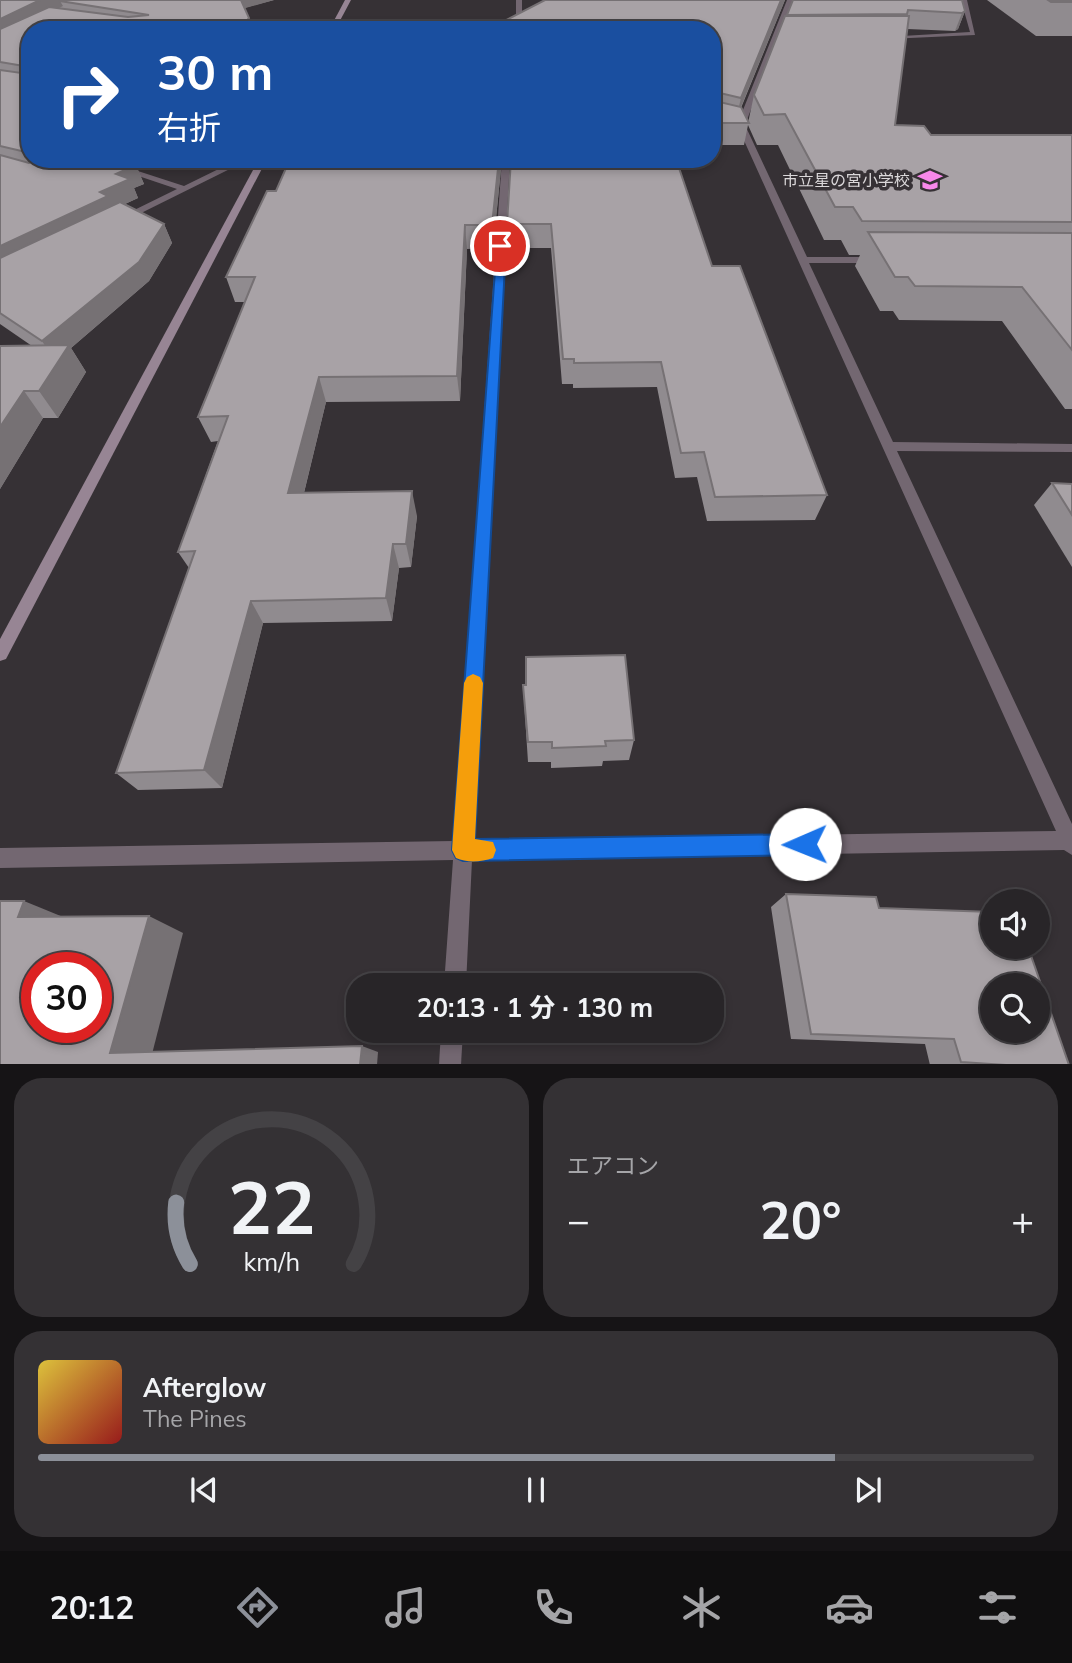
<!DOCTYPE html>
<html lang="ja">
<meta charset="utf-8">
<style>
:root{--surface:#282528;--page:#343134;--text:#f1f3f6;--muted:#a5a5a8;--line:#444245;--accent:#8c9099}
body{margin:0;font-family:Mulish,"Noto Sans JP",sans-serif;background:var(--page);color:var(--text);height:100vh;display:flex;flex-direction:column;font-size:26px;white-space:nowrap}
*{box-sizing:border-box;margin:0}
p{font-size:23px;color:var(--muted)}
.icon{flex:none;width:38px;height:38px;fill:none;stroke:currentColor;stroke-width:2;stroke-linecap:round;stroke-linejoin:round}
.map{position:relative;height:1064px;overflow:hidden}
.panel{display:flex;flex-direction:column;gap:14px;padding:14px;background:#161416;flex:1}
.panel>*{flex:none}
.hud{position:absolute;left:21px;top:21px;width:700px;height:147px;border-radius:28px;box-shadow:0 4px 10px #0003,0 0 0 2px var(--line);background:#1a4fa0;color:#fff;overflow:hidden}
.controls{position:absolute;left:980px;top:889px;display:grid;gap:14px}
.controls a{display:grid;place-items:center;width:70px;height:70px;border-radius:50%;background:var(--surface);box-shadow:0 4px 10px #0003,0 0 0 2px var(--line);font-size:35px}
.speed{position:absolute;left:21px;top:952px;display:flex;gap:14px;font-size:35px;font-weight:700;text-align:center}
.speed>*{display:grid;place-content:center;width:91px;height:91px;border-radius:50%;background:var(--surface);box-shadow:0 4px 10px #0003,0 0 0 2px var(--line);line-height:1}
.speed .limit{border:10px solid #d22;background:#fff;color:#111}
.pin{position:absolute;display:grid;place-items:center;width:60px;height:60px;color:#fff;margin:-30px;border:4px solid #fff;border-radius:50%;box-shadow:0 2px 7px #0007}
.me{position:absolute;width:77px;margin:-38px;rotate:269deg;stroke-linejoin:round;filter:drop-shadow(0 0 5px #0008)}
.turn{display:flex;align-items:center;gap:24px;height:147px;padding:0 21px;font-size:32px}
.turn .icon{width:91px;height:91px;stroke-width:2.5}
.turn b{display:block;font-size:49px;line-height:60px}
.big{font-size:52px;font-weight:700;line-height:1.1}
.panel .tile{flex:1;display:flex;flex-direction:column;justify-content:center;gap:10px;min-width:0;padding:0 24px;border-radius:28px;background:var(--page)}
.panel .dial{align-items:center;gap:0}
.dial svg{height:182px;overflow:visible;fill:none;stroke:var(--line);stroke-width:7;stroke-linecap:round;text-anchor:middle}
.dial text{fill:var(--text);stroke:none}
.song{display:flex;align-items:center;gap:21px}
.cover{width:84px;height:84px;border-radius:10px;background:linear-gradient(135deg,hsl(50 70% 55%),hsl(0 70% 35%))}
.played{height:7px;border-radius:4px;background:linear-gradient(90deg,var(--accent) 80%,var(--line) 80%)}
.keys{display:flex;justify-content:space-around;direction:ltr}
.heat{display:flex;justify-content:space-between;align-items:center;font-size:38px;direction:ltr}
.panel .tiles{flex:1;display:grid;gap:14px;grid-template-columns:1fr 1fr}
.tile:last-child{grid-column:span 2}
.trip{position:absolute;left:346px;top:973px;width:378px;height:70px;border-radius:28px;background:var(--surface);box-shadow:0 4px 10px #0003,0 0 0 2px var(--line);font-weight:700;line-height:70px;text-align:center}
.tab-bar{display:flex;height:112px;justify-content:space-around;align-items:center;background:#100f10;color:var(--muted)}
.tab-bar .icon{width:49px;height:49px}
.tab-bar .selected{color:var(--accent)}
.tab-bar b{font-size:32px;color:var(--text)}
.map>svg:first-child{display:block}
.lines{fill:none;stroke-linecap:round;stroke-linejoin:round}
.street{fill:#736771;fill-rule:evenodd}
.secondary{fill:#978594;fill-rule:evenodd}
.wall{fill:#908b8f}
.shaded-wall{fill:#767174}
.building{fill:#a8a2a6;stroke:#767174;stroke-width:2;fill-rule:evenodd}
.route{fill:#1a73e8;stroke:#114b97;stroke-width:2}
.slow{fill:#f59e0b}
.labels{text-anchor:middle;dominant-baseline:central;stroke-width:7;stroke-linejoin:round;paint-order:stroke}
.far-poi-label{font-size:16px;fill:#dbd8da;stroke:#363135;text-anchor:end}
</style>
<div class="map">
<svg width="1072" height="1065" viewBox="0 0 1072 1065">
<rect width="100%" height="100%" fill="#363135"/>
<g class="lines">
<!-- street -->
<g class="street">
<path d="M516,0H522V22L519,24L516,22Z"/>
<path d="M787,0H793L745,125L807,257H876L881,260L876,263H809L893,442L1072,444V452L897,451L1072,824V855L1064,850L472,860L466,985H444L453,860L0,868V848L454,841L502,159H510L473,840L1056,831L737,125Z"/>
<path d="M961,0H967L975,35L888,39L885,37L970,32Z"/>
<path d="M88,159H101L184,186L239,159H250L121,223L118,222V218L177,189Z"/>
<path d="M441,1031H463L461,1065H439Z"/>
</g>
<!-- secondary -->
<g class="secondary">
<path d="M345,0H351L335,30H329Z"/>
<path d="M259,159H267L6,659L0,661V639Z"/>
</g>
</g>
<!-- wall -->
<g class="wall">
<path d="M0,0H274L244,8L252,30H30V159H167L143,170L137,168L144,184L134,188L138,198L125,204L164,224L172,243L149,281L71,348L86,372L58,418H43L0,489V346H32L0,324Z"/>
<path d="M545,0H785L741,108L748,123L754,95L793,0L965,11L958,29L955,31L907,29L895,125L931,135H1072V409H1065L1002,321L899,320L893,311H880L855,266L860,255H849L841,240H824L778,145H757L748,125L744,145H712V30Z"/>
<path d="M987,0H1072V36H1036Z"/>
<path d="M502,159L493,248L467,249L460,401L326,402L304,493L417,516L411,567L399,568L392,621L263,623L222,788L138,790L116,773L189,568L178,552L218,441L211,442L198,417L245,302H235L226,277L276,191Z"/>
<path d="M511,159L712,266L827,495L815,520L707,521L697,477L675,478L657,387L573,388V384H562L551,248H508L507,224Z"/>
<path d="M1052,483L1072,484V567L1034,505Z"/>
<path d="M523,685L634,740L629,760L603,761L602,766L551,768V762H528Z"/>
<path d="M786,894L879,908L1069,1065H930L925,1044L791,1039L771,907Z"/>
</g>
<!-- shaded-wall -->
<g class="shaded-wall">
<path d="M40,0H76L60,1L63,6L0,38V19Z"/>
<path d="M240,0H274L242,9Z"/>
<path d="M781,0H785L736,119L741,98Z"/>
<path d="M965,11L958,29L955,31L962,13Z"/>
<path d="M249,18L252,30H239Z"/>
<path d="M139,159H167L143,170Z"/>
<path d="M499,159H502L493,248L492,225Z"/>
<path d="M136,165L144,184L134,188L138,198L114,209L0,272V246L100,192L116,174Z"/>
<path d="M164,224L172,243L149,281L71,348L86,372L58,418L39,391L55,361L42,341Z"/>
<path d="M465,225L467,249L460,401L457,376Z"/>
<path d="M319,377L326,402L298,517L288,493Z"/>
<path d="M24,391L43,418L0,489V427Z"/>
<path d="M412,491L417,516L411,567L406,544Z"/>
<path d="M393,544L399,568L392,621L386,598Z"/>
<path d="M251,601L263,623L222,788L204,770Z"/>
<path d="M24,901L68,919L18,917Z"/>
<path d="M149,916L183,933L151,1058L110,1053Z"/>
<path d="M362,1046L378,1052L377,1065H360Z"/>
</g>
<!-- building -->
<g class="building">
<path d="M0,0H40L0,19Z"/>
<path d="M61,0H241L249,18L239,30H30V153L0,146V70L21,73L24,66L0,62V29L49,7L128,17L149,15L60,1Z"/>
<path d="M545,0H781L741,98L716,92L713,95L715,101L741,107L749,123H712V30H487Z"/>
<path d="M793,0H962L965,11L962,13L908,10L907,14L787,15Z"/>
<path d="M1048,0H1072V2H1051Z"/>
<path d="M785,16H909L895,125L924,126L931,135H1072V222L862,221L853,207H835L785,114L764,115L754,95Z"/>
<path d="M0,155L29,163L39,159H120L136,165L116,174L130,179L100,192L108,196L0,246Z"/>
<path d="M290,159H499L492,225H465L457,376L319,377L288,493L412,491L406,544H393L386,598L251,601L204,770L116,773L195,551L178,552L228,416L198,417L255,277H226L267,191H276Z"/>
<path d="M511,159H676L712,266H740L827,495L715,497L704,452L681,453L661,362L574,363V359H563L551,224H507Z"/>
<path d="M120,202L164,224L139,262L42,341L0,313V258Z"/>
<path d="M868,232L1072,233V350L1022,287L915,286L908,277H895Z"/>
<path d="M69,345L39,391H24L0,427V346Z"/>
<path d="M1052,483L1072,484V515Z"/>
<path d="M625,655L634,740L605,741L606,746L552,748V742H528L523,685H526V657Z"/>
<path d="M786,894L876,897L879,908L992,912V947H1028L1069,1065H1006L961,1062L954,1039L811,1034ZM992,985H1038V1031H992Z"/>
<path d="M0,901H24L18,917L149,916L110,1053L362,1046L360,1065H0ZM37,968H96V1027H37Z"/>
</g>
<!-- route -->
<path class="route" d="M497,244L506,246L475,839L805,834L813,837L816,844L813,852L805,855L463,861L456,858L452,850Z"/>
<!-- slow -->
<path class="slow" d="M473,674L480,677L483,683L475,839L493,842L496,850L493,858C481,862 467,863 456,858L452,850L464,683L467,677Z"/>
<!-- icons -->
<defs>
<g id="school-bare" transform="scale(1.89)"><path d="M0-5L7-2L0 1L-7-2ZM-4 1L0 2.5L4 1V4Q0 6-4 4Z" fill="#f888ea" stroke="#363135" stroke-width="2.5" paint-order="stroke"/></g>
</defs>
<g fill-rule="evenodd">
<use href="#school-bare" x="930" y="180"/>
</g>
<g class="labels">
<!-- far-poi labels -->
<g class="far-poi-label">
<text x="910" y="180">市立星の宮小学校</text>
</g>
</g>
</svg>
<div class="controls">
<a><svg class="icon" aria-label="sound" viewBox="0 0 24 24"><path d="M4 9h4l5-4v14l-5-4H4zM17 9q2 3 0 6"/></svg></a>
<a><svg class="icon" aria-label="search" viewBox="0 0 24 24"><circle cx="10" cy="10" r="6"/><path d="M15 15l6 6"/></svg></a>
</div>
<div class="speed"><div class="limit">30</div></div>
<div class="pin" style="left:500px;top:246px;background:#d93025"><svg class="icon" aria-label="arrive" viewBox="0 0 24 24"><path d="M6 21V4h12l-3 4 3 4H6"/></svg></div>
<svg class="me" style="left:805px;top:844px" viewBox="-20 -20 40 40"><circle r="19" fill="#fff"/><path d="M0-13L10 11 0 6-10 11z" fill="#1a73e8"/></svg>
<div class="trip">20:13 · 1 分 · 130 m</div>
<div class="hud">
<div class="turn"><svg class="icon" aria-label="right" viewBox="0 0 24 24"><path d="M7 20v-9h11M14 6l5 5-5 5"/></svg><div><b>30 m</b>右折</div></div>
</div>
</div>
<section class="panel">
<div class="tiles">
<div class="tile dial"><svg viewBox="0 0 100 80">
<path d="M14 69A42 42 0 1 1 86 69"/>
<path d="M14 69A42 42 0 0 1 8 42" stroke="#8c9099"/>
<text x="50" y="56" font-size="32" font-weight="700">22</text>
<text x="50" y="72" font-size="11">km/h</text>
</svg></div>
<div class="tile"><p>エアコン</p>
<div class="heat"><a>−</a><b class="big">20°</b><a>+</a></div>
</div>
<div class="tile">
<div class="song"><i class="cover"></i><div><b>Afterglow</b><p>The Pines</p></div></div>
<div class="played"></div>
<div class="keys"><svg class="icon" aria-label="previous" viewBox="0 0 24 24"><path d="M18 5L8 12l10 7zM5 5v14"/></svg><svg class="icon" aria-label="pause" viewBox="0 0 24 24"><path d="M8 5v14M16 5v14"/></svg><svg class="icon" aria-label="next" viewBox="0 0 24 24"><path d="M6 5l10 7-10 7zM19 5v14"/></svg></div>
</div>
</div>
</section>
<nav class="tab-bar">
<b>20:12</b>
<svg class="icon selected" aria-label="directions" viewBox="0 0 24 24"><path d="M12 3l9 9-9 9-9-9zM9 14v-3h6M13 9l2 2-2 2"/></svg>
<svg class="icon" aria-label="music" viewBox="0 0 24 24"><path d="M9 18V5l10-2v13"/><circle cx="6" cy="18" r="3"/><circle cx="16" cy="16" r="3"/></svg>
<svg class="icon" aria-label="phone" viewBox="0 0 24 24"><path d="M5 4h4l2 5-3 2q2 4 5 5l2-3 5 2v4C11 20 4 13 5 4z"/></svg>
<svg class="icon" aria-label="climate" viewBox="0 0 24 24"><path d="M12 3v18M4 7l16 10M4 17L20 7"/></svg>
<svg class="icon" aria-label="car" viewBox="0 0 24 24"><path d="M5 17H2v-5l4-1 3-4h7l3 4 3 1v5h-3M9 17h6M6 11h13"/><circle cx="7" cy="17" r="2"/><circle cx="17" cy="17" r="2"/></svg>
<svg class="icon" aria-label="filters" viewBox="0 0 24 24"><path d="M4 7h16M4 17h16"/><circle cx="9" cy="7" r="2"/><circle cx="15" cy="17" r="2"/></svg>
</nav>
